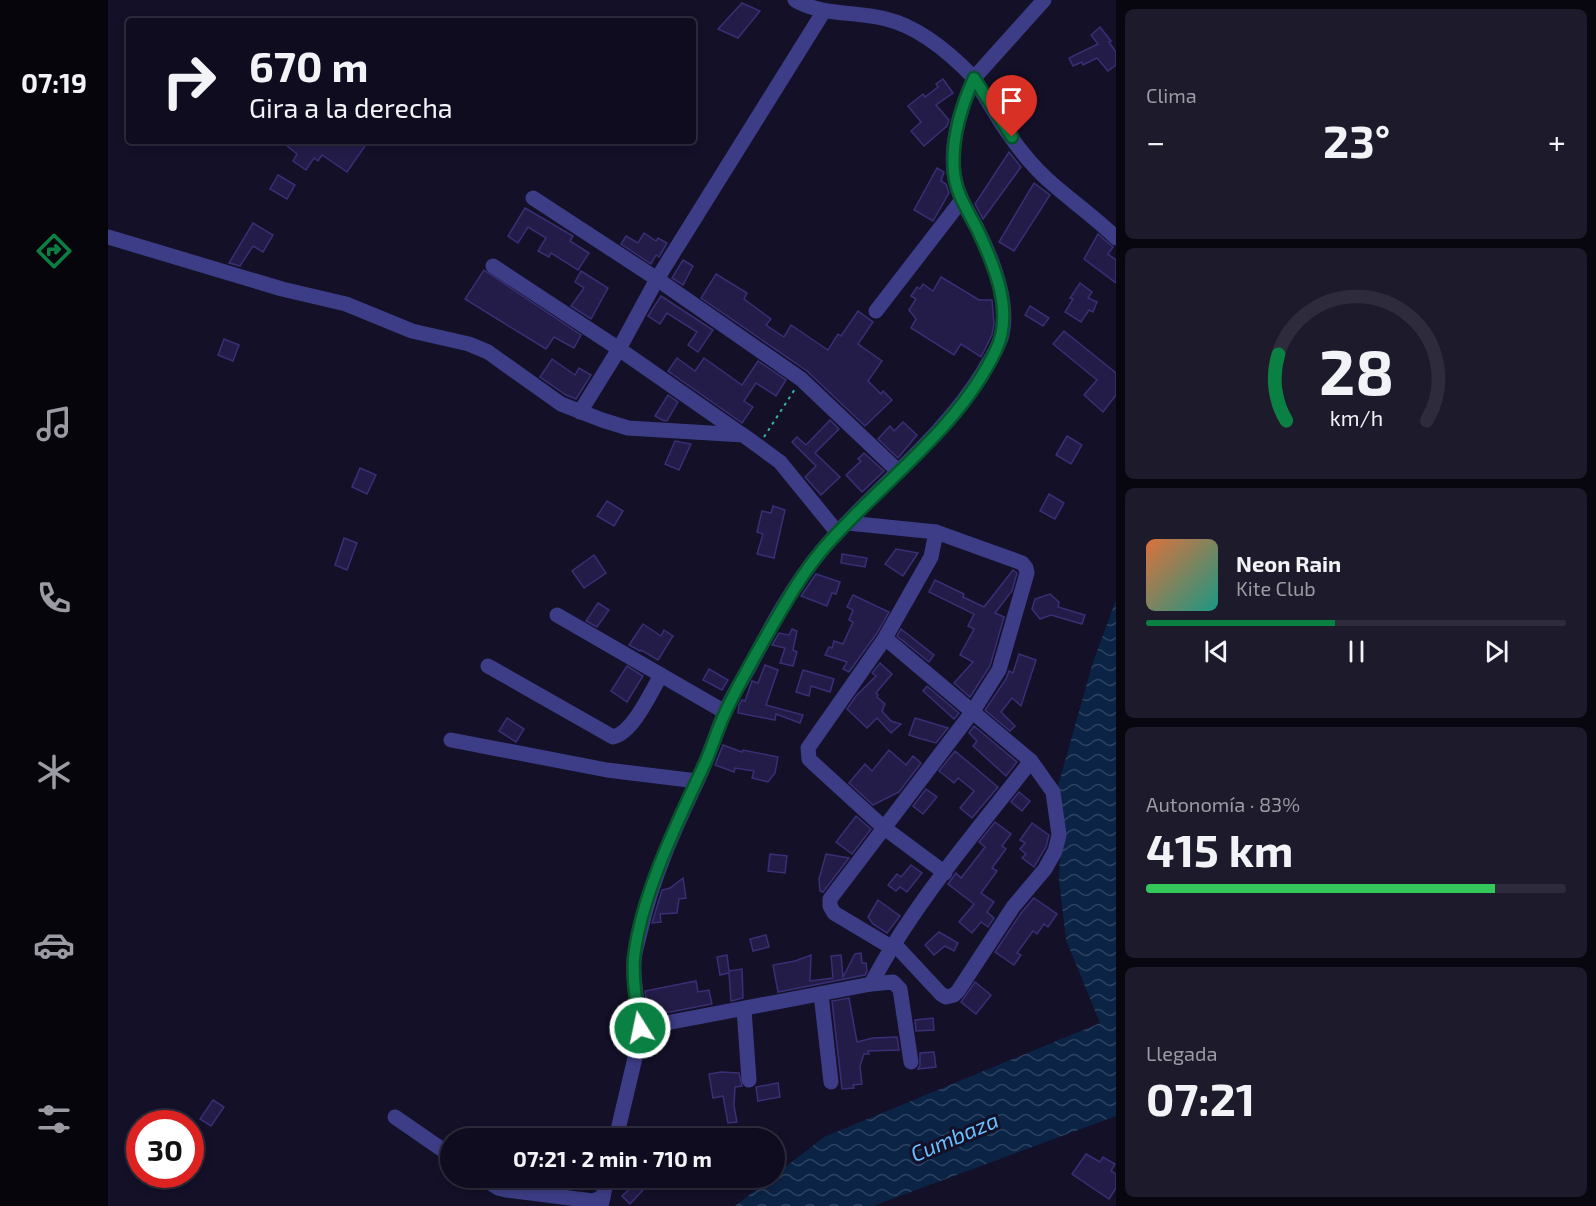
<!DOCTYPE html>
<html lang="es">
<meta charset="utf-8">
<style>
:root{--surface:#0e0c1e;--page:#1c1a2b;--text:#f1f3f6;--muted:#9b9ba4;--line:#2e2c3c;--accent:#0b8043}
body{margin:0;font-family:"Exo 2",sans-serif;background:var(--page);color:var(--text);height:100vh;display:flex;flex-direction:column;font-size:22px;white-space:nowrap}
*{box-sizing:border-box;margin:0}
p{font-size:20px;color:var(--muted)}
.icon{flex:none;width:33px;height:33px;fill:none;stroke:currentColor;stroke-width:2;stroke-linecap:round;stroke-linejoin:round}
.map{position:relative;flex:1;overflow:hidden}
.sheet{display:flex;flex-direction:column;gap:9px;padding:9px;background:#080710;width:480px}
.sheet>*{flex:none}
.top-card{position:absolute;left:18px;top:18px;width:570px;height:126px;border-radius:6px;box-shadow:0 3px 9px #0003,0 0 0 2px var(--line);background:#0e0c1e;color:var(--text);overflow:hidden}
.speed{position:absolute;left:18px;top:1110px;display:flex;gap:12px;font-size:30px;font-weight:700;text-align:center}
.speed>*{display:grid;place-content:center;width:78px;height:78px;border-radius:50%;background:var(--surface);box-shadow:0 3px 9px #0003,0 0 0 2px var(--line);line-height:1}
.speed .limit{border:9px solid #d22;background:#fff;color:#111}
.pin{position:absolute;display:grid;place-items:center;width:51px;height:51px;color:#fff;margin:-62px -26px;border-radius:50% 50% 50% 0;rotate:-45deg;box-shadow:0 0 6px #0007}
.pin .icon{rotate:45deg}
.me{position:absolute;width:66px;margin:-33px;rotate:350deg;stroke-linejoin:round;filter:drop-shadow(0 0 4px #0008)}
.turn{display:flex;align-items:center;gap:21px;height:126px;padding:0 24px;font-size:27px}
.turn .icon{width:78px;height:78px;stroke-width:2.5}
.turn b{display:block;font-size:42px;line-height:51px}
.big{font-size:45px;font-weight:700;line-height:1.1}
.sheet .widget{flex:1;display:flex;flex-direction:column;justify-content:center;gap:9px;min-width:0;padding:0 21px;border-radius:9px;background:var(--page)}
.sheet .dial{align-items:center;gap:0}
.dial svg{height:156px;overflow:visible;fill:none;stroke:var(--line);stroke-width:7;stroke-linecap:round;text-anchor:middle}
.dial text{fill:var(--text);stroke:none}
.song{display:flex;align-items:center;gap:18px}
.cover{width:72px;height:72px;border-radius:9px;background:linear-gradient(135deg,hsl(20 70% 55%),hsl(170 70% 35%))}
.played{height:6px;border-radius:3px;background:linear-gradient(90deg,var(--accent) 45%,var(--line) 45%)}
.keys{display:flex;justify-content:space-around;direction:ltr}
.heat{display:flex;justify-content:space-between;align-items:center;font-size:33px;direction:ltr}
.charge{height:9px;border-radius:4px;background:linear-gradient(90deg,#34c759 83%,var(--line) 0)}
.trip{position:absolute;left:332px;top:1128px;width:345px;height:60px;border-radius:30px;background:var(--surface);box-shadow:0 3px 9px #0003,0 0 0 2px var(--line);font-weight:700;line-height:60px;text-align:center}
main{display:flex;flex:1;min-height:0}
.tab-bar{display:flex;flex-direction:column;width:108px;justify-content:space-around;align-items:center;background:#06050c;color:var(--muted)}
.tab-bar .icon{width:42px;height:42px}
.tab-bar .on{color:var(--accent)}
.tab-bar b{font-size:27px;color:var(--text)}
.map>svg:first-child{display:block}
.water{fill:url(#water-waves)}
.building{fill:#231c48;stroke:#392f74;stroke-width:1.5}
.lines{fill:none;stroke-linecap:round;stroke-linejoin:round}
.path{stroke:#31b8a9;stroke-width:2;stroke-dasharray:3 4.5;stroke-linecap:butt}
.minor{stroke:#3c3d86;stroke-width:15}
.route-casing{stroke:#07532c;stroke-width:15}
.route{stroke:#0b8043;stroke-width:10}
.labels{text-anchor:middle;dominant-baseline:central;stroke-width:6;stroke-linejoin:round;paint-order:stroke}
.water-label{font-size:22px;font-style:italic;fill:#67bffd;stroke:#131028}
</style>
<main>
<nav class="tab-bar">
<b>07:19</b>
<svg class="icon on" aria-label="directions" viewBox="0 0 24 24"><path d="M12 3l9 9-9 9-9-9zM9 14v-3h6M13 9l2 2-2 2"/></svg>
<svg class="icon" aria-label="music" viewBox="0 0 24 24"><path d="M9 18V5l10-2v13"/><circle cx="6" cy="18" r="3"/><circle cx="16" cy="16" r="3"/></svg>
<svg class="icon" aria-label="phone" viewBox="0 0 24 24"><path d="M5 4h4l2 5-3 2q2 4 5 5l2-3 5 2v4C11 20 4 13 5 4z"/></svg>
<svg class="icon" aria-label="climate" viewBox="0 0 24 24"><path d="M12 3v18M4 7l16 10M4 17L20 7"/></svg>
<svg class="icon" aria-label="car" viewBox="0 0 24 24"><path d="M5 17H2v-5l4-1 3-4h7l3 4 3 1v5h-3M9 17h6M6 11h13"/><circle cx="7" cy="17" r="2"/><circle cx="17" cy="17" r="2"/></svg>
<svg class="icon" aria-label="filters" viewBox="0 0 24 24"><path d="M4 7h16M4 17h16"/><circle cx="9" cy="7" r="2"/><circle cx="15" cy="17" r="2"/></svg>
</nav>
<div class="map">
<svg width="1008" height="1206" viewBox="0 0 1008 1206">
<defs>
<pattern id="water-waves" width="16" height="10" patternUnits="userSpaceOnUse" patternTransform="scale(1.5)"><rect width="16" height="10" fill="#0b2345"/><path d="M0 5q4-4 8 0t8 0" fill="none" stroke="#2e4261"/></pattern>
</defs>
<rect width="100%" height="100%" fill="#131028"/>
<!-- water -->
<path class="water" d="M1008,600V1116L765,1206H627L716,1137L992,1023L958,940L951,880L953,832L950,786L985,662Z"/>
<!-- building -->
<g class="building">
<path d="M634,3L652,11L630,38L610,29Z"/>
<path d="M992,27L1003,41L1001,42L1008,52V65L1000,71L989,58L975,65L974,62L965,66L961,58L990,44L983,35Z"/>
<path d="M835,79L845,93L828,105L841,120L839,126L816,146L803,131L813,122L800,106L815,94L817,97L830,87L828,84Z"/>
<path d="M173,141H250L257,146L239,172L214,155L210,161L206,158L198,170L185,161L189,154Z"/>
<path d="M901,152L913,167L875,219L867,204Z"/>
<path d="M829,168L836,172L833,181L838,184L841,193L825,221L806,210Z"/>
<path d="M170,175L187,185L179,199L162,189Z"/>
<path d="M926,183L942,195L906,251L891,242Z"/>
<path d="M417,208L465,236L462,241L481,253L470,270L443,253L441,257L430,251L438,238L420,227L410,243L400,236Z"/>
<path d="M145,223L165,235L155,252L145,246L132,266L121,263Z"/>
<path d="M536,233L548,241L550,238L559,243L551,257L548,255L543,264L513,244L518,236L530,243Z"/>
<path d="M990,234L1005,247L1000,254L1008,260V283L976,259Z"/>
<path d="M575,260L585,266L575,285L564,278Z"/>
<path d="M376,270L473,335L466,348L446,337L438,349L357,299Z"/>
<path d="M473,271L500,288L483,319L463,306L476,288L467,282Z"/>
<path d="M608,274L639,293L636,299L663,319L658,325L676,337L683,325L720,350L730,334L733,336L750,311L765,322L750,344L774,361L760,381L773,394L775,391L784,400L757,426L699,371L593,298Z"/>
<path d="M833,277L871,300H884L886,324L884,335L873,357L853,344L846,355L803,328L808,319L801,310L808,299L803,296L809,287L812,289L815,284L825,291Z"/>
<path d="M972,283L984,292L980,298L989,302L985,312L981,310L973,322L957,312L965,299L962,298Z"/>
<path d="M553,296L605,330L590,352L580,345L589,332L559,313L552,324L540,316Z"/>
<path d="M922,306L941,318L935,326L917,315Z"/>
<path d="M956,331L1008,373V395L995,412L976,395L989,380L945,344Z"/>
<path d="M116,339L131,345L125,361L110,355Z"/>
<path d="M569,358L587,371L596,358L634,385L650,361L678,380L668,396L648,383L636,401L645,407L634,423L560,371Z"/>
<path d="M444,359L467,375L471,368L483,375L468,399L458,395L432,377Z"/>
<path d="M560,395L570,402L559,421L554,420L547,416Z"/>
<path d="M722,420L731,429L707,453L732,477L713,495L697,477L708,466L684,442L689,437L698,445Z"/>
<path d="M795,422L809,435L790,458L770,439L782,426L786,431Z"/>
<path d="M959,436L974,445L963,464L948,455Z"/>
<path d="M567,441L583,444L571,470L557,464Z"/>
<path d="M756,453L776,471L754,492L738,475L753,461L750,459Z"/>
<path d="M252,468L268,475L259,494L244,487Z"/>
<path d="M941,494L956,503L947,519L932,511Z"/>
<path d="M499,501L515,511L506,526L489,516Z"/>
<path d="M665,506L677,510L666,558L649,554L655,534L649,532L654,511L663,513Z"/>
<path d="M236,538L249,543L239,570L227,565Z"/>
<path d="M788,549L810,553L795,576L777,564Z"/>
<path d="M734,554L759,558L757,567L733,563Z"/>
<path d="M486,555L498,573L476,588L464,571Z"/>
<path d="M905,570L909,573L904,591L887,613L896,617L882,666L862,697L846,683L865,662L852,655L866,629L860,626L866,614L821,592L827,580L856,594L855,597L876,607Z"/>
<path d="M708,574L732,582L728,594L724,593L719,606L693,596Z"/>
<path d="M942,594L951,602L950,607L977,615L974,624L943,615L932,619L924,609L927,599Z"/>
<path d="M745,595L781,612L769,633L741,672L735,669L739,662L717,655L721,647L724,648L726,641L735,644L745,622L741,620L745,610L739,607Z"/>
<path d="M490,603L501,610L489,627L478,621Z"/>
<path d="M535,624L553,636L556,630L565,636L550,660L533,650L532,651L521,645Z"/>
<path d="M684,629L689,631L685,650L689,652L685,666L672,663L677,648L664,645L671,633L681,635Z"/>
<path d="M793,629L826,655L821,662L789,636Z"/>
<path d="M911,654L928,660L913,706L904,698L893,712L907,726L902,731L877,710L898,679L901,671L905,673Z"/>
<path d="M772,663L784,674L768,693L770,695L769,697L777,704L774,711L783,721L793,724L783,733L769,718L759,728L739,709L748,696L768,676L764,673Z"/>
<path d="M657,665L670,670L658,705L695,715L692,723L668,714L667,720L630,713L631,705L634,700L637,701L644,681L650,683Z"/>
<path d="M519,666L535,676L519,702L503,691Z"/>
<path d="M601,669L620,680L614,690L595,680Z"/>
<path d="M695,670L726,679L722,692L703,686L701,696L688,692Z"/>
<path d="M819,686L851,713L846,719L815,691Z"/>
<path d="M399,718L416,729L408,742L391,731Z"/>
<path d="M807,718L840,728L828,743L810,738L801,735Z"/>
<path d="M866,726L909,762L898,776L865,746L869,741L861,733Z"/>
<path d="M615,745L634,752L635,750L670,757L667,773L660,782L644,778L646,771L627,768L626,772L607,765Z"/>
<path d="M781,750L798,765L805,756L813,763L791,792L765,805L741,783L757,764L764,771Z"/>
<path d="M847,751L890,787L864,818L852,808L866,791L850,778L846,783L831,771Z"/>
<path d="M818,789L829,797L815,814L805,806Z"/>
<path d="M911,792L922,801L914,811L903,802Z"/>
<path d="M748,816L763,829L744,854L728,842Z"/>
<path d="M887,822L903,834L894,846L898,849L884,868L889,871L873,893L886,902L879,912L886,918L880,927L873,922L864,933L851,922L866,904L840,884L848,873L853,878L877,847L871,842Z"/>
<path d="M924,823L941,835L938,847L926,867L914,858L918,854L912,849L917,843L912,840Z"/>
<path d="M662,854L679,856L677,873L660,871Z"/>
<path d="M718,854L741,858L715,892L712,891L711,879Z"/>
<path d="M803,865L814,873L799,892L792,887L788,891L780,885L789,874L793,877Z"/>
<path d="M575,878L578,898L571,899L569,913L552,914L553,922L544,923L554,890L562,888Z"/>
<path d="M926,898L949,914L940,927L936,924L929,934L925,931L909,953L913,955L906,965L887,952L913,913Z"/>
<path d="M770,900L792,916L779,933L765,924L760,917Z"/>
<path d="M831,932L850,943L846,951L837,946L826,955L817,945Z"/>
<path d="M658,935L661,947L645,951L642,939Z"/>
<path d="M753,953L754,963H758L759,971L757,975L670,992L665,965L687,961L703,955L702,981L725,978L723,956L733,955L735,977L747,954Z"/>
<path d="M619,955L621,971L634,969L635,998L623,1001L621,973L612,975L609,957Z"/>
<path d="M588,981L590,992L601,990L604,1004L541,1016L537,991Z"/>
<path d="M867,982L883,995L868,1014L853,1002Z"/>
<path d="M741,998L749,1042L765,1038L789,1037L791,1050L760,1051L761,1054H756L752,1066L754,1084L745,1085L746,1088L734,1089L724,1001Z"/>
<path d="M825,1018L826,1030L808,1031L807,1020Z"/>
<path d="M826,1052L828,1067L810,1069L812,1065V1053Z"/>
<path d="M613,1072L631,1073L634,1086L627,1087L626,1106L629,1122L620,1123L615,1096L605,1098L601,1074Z"/>
<path d="M670,1083L672,1097L650,1101L648,1087Z"/>
<path d="M105,1100L116,1107L103,1126L92,1119Z"/>
<path d="M978,1154L992,1162L995,1157L1007,1164L1003,1171L1008,1174V1188L1001,1199L964,1174Z"/>
<path d="M534,1178H543L535,1190L522,1204L514,1196Z"/>
</g>
<g class="lines">
<!-- path -->
<path class="path" d="M656,437L687,389"/>
<!-- minor -->
<g class="minor">
<path d="M687,0C714,16 748,11 778,19C812,27 842,53 866,78L936,0"/>
<path d="M866,78C887,114 909,152 940,180C962,200 987,217 1008,238"/>
<path d="M425,198L549,279L693,379L790,471"/>
<path d="M0,237L174,289L238,304L304,331L361,344L380,352L453,404L494,420L520,428L635,435L672,462L729,532"/>
<path d="M385,266L511,349L633,434"/>
<path d="M768,311L853,201"/>
<path d="M472,412L511,349L549,279L716,11"/>
<path d="M740,523L828,532L914,563L918,568L919,573L891,670L865,711L722,899V906L726,913L783,947L791,949L833,994L838,997L846,995L850,991L905,907L937,869L947,851L951,835L945,792L923,761L777,638"/>
<path d="M828,532L823,557L777,638L700,748L701,759L705,763L775,827L837,873"/>
<path d="M449,615L617,712"/>
<path d="M380,666L505,737C525,733 543,692 553,675"/>
<path d="M343,740L499,770L589,781"/>
<path d="M763,984L785,982L792,989L803,1062"/>
<path d="M713,994L723,1082"/>
<path d="M636,1009L641,1080"/>
<path d="M532,1028L763,984C806,903 867,833 923,761"/>
<path d="M287,1117L342,1155"/>
<path d="M508,1138L531,1041C534,1014 524,987 526,960C527,951 530,941 532,933C544,877 568,826 592,775C601,755 608,734 616,714C623,697 633,682 642,666C663,626 685,585 714,550C765,489 833,441 875,372C881,361 889,350 893,338C903,305 884,258 869,228C859,210 849,194 846,173C842,141 853,107 866,78"/>
<path d="M374,1178L390,1188L398,1190L485,1201L495,1197"/>
<path d="M493,1206L499,1178"/>
</g>
</g>
<g class="lines">
<!-- route casing -->
<g class="route-casing">
<path id="route" d="M532,1028C529,1005 524,981 526,958C533,894 571,819 598,761C605,745 610,727 618,711C629,687 643,663 656,640C674,609 692,576 715,549C772,483 850,430 888,350C906,312 887,267 870,231C861,212 848,195 846,172C843,140 853,107 866,78L904,137"/>
</g>
<!-- route -->
<use href="#route" class="route"/>
</g>
<g class="labels">
<!-- water labels -->
<g class="water-label">
<text transform="translate(846 1136) rotate(-23)">Cumbaza</text>
</g>
</g>
</svg>
<div class="speed"><div class="limit">30</div></div>
<div class="pin" style="left:904px;top:137px;background:#d93025"><svg class="icon" aria-label="arrive" viewBox="0 0 24 24"><path d="M6 21V4h12l-3 4 3 4H6"/></svg></div>
<svg class="me" style="left:532px;top:1028px" viewBox="-20 -20 40 40"><circle r="17" fill="#0b8043" stroke="#fff" stroke-width="3"/><path d="M0-11L8 9 0 5-8 9z" fill="#fff"/></svg>
<div class="trip">07:21 · 2 min · 710 m</div>
<div class="top-card">
<div class="turn"><svg class="icon" aria-label="right" viewBox="0 0 24 24"><path d="M7 20v-9h11M14 6l5 5-5 5"/></svg><div><b>670 m</b>Gira a la derecha</div></div>
</div>
</div>
<section class="sheet">
<div class="widget"><p>Clima</p>
<div class="heat"><a>−</a><b class="big">23°</b><a>+</a></div>
</div>
<div class="widget dial"><svg viewBox="0 0 100 80">
<path d="M14 69A42 42 0 1 1 86 69"/>
<path d="M14 69A42 42 0 0 1 10 35" stroke="#0b8043"/>
<text x="50" y="56" font-size="32" font-weight="700">28</text>
<text x="50" y="72" font-size="11">km/h</text>
</svg></div>
<div class="widget">
<div class="song"><i class="cover"></i><div><b>Neon Rain</b><p>Kite Club</p></div></div>
<div class="played"></div>
<div class="keys"><svg class="icon" aria-label="previous" viewBox="0 0 24 24"><path d="M18 5L8 12l10 7zM5 5v14"/></svg><svg class="icon" aria-label="pause" viewBox="0 0 24 24"><path d="M8 5v14M16 5v14"/></svg><svg class="icon" aria-label="next" viewBox="0 0 24 24"><path d="M6 5l10 7-10 7zM19 5v14"/></svg></div>
</div>
<div class="widget"><p>Autonomía · 83%</p><b class="big">415 km</b><div class="charge"></div></div>
<div class="widget"><p>Llegada</p><b class="big">07:21</b></div>
</section>
</main>
